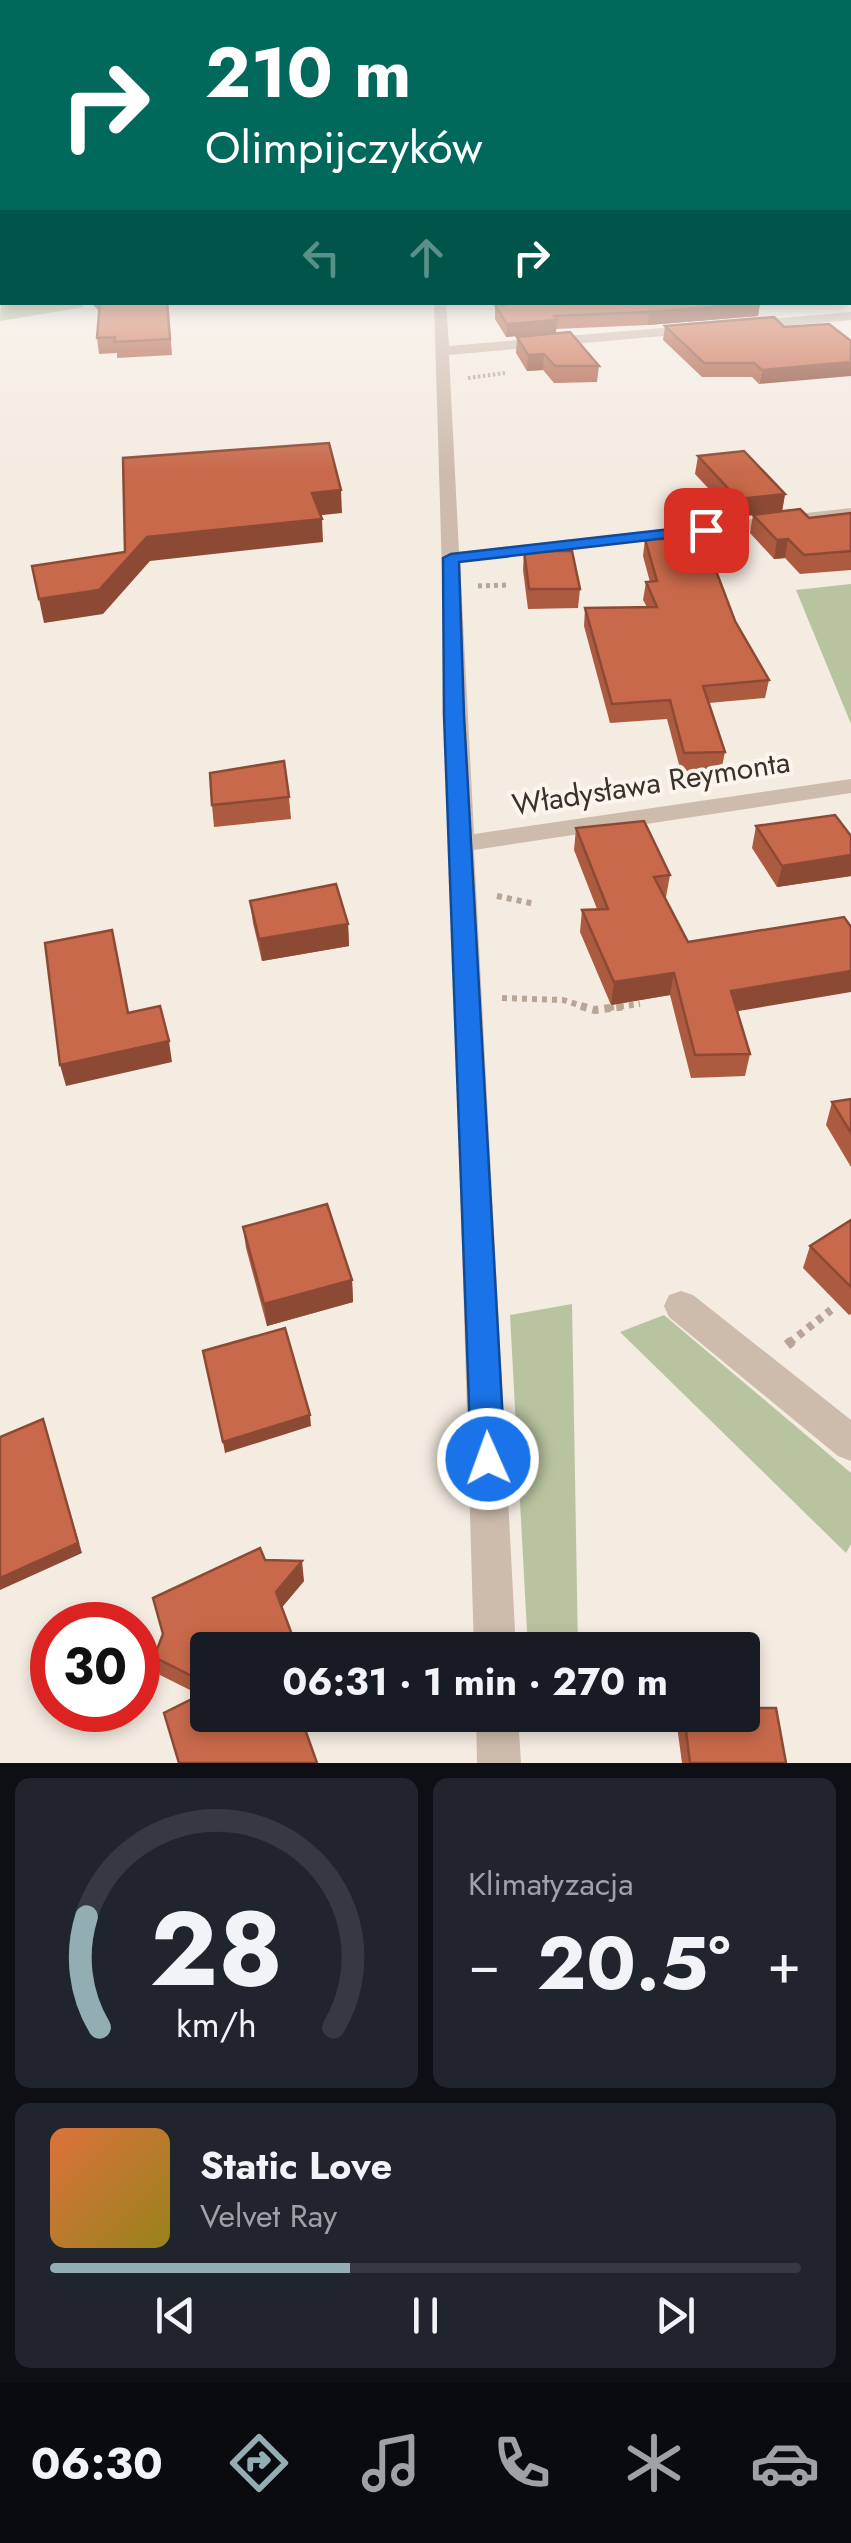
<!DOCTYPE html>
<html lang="pl">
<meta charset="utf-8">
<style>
:root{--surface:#171b24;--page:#20242c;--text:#f1f3f6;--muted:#9ea1a6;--line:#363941;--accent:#92aeb2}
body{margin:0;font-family:Jost,sans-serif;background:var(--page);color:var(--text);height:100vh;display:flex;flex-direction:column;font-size:38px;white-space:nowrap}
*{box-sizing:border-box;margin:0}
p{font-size:32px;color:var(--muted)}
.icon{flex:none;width:55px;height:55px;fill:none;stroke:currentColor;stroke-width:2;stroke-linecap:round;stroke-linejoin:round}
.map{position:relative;height:1763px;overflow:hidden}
.drawer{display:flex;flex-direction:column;gap:15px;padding:15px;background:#0d0f14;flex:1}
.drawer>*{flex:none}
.top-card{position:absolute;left:0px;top:0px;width:852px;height:305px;box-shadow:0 5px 15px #0003;background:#00695c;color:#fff;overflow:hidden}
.speed{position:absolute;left:30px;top:1602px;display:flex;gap:20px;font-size:50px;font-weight:700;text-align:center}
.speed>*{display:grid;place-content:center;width:130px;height:130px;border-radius:50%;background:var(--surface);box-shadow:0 5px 15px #0003;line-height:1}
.speed .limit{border:15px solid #d22;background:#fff;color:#111}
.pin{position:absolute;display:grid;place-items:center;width:85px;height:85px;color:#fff;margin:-42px;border-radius:20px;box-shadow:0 5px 15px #0006}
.me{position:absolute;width:110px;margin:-55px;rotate:358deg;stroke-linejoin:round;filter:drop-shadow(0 0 8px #0008)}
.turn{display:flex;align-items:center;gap:35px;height:210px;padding:0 40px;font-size:45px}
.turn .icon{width:130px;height:130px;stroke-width:2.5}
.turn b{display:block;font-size:70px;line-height:85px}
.lanes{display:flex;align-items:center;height:95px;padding:0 40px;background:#0003;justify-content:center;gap:50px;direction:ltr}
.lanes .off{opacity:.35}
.big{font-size:75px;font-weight:700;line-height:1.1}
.drawer .widget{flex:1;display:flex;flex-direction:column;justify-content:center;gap:15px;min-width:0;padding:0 35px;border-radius:15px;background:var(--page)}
.drawer .dial{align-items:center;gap:0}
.dial svg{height:260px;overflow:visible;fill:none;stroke:var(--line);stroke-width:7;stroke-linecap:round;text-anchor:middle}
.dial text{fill:var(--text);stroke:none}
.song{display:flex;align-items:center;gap:30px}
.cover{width:120px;height:120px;border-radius:15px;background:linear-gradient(135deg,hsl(20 70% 55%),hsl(50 70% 35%))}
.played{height:10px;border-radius:5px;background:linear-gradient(90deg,var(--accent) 40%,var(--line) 40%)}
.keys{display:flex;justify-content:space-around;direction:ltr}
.heat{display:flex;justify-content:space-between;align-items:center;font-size:55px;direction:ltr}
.drawer .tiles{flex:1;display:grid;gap:15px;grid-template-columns:1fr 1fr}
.widget:last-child{grid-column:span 2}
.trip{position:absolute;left:190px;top:1632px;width:570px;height:100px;border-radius:10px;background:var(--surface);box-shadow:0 5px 15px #0003;font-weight:700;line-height:100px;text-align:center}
.menu{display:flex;height:160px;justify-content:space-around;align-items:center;background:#090b0e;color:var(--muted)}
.menu .icon{width:70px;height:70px}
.menu .current{color:var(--accent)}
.menu b{font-size:45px;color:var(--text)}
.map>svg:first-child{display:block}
.green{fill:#b8c4a0}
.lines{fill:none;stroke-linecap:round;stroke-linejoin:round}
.path-far4{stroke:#b9a596;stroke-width:4;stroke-dasharray:2.5 2.5;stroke-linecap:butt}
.path-far3{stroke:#b9a596;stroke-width:5;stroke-dasharray:4 4;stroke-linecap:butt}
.path-far2{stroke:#b9a596;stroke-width:6;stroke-dasharray:5 5;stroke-linecap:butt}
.path-far1{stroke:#b9a596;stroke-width:8;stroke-dasharray:6 6;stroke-linecap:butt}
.path{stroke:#b9a596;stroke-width:10;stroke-dasharray:8 8;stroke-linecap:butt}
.minor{fill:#cdbbac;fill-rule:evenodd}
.wall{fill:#ac5a40}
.shaded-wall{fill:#8c4a34}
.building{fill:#c8694b;stroke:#8c4a34;stroke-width:2.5}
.route{fill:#1a73e8;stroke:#114b97;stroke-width:2.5}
.labels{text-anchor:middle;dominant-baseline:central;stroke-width:8;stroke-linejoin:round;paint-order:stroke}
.street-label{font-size:30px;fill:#3b302b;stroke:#fbf5ee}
</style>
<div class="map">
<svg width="851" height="1763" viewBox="0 0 851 1763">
<rect width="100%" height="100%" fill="#f4ebe1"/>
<!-- green -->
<g class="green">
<path d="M2,274V302L80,303L84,307L0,321Z"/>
<path d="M851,584V724L796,590Z"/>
<path d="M572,1304L578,1650H528L510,1315Z"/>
<path d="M664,1315L851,1473V1544L846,1553L620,1332Z"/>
</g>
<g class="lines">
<!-- path-far4 -->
<path class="path-far4" d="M468,378L505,373"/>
<!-- path-far3 -->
<path class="path-far3" d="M478,586L509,585"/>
<!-- path-far2 -->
<g class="path-far2">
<path d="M497,896L535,904"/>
<path d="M502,998L563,1000L589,1008"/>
<path d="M609,1008L640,1004"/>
</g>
<!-- path-far1 -->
<g class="path-far1">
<path d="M581,1006L595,1010L627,1006"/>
<path d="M789,1343L831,1310"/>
</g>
<!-- path -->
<path class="path" d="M787,1345L792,1341"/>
<!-- minor -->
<g class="minor">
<path d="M0,268L2,269V275L0,276Z"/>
<path d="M434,302H446L449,346L697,325L704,329L697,333L449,355L459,552L851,508V518L460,562L474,834L851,779V793L474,850L516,1650H474Z"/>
<path d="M851,312V320L747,329L740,325L747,321Z"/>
<path d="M681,1291L693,1295L851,1420V1461L838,1456L669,1317L664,1306L669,1295Z"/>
<path d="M476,1715H518L521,1763H477Z"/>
</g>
</g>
<!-- wall -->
<g class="wall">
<path d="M90,302H168L172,355L117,358V353L99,354L97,338L99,311Z"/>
<path d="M502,302L760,303L758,316L648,325L556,329V333L506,337L495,319V305H503Z"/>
<path d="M774,317L759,384L752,377H702L663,340L665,326Z"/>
<path d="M517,337L599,366L597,382L554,383L543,370L527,371L516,353Z"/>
<path d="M698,456L785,494L782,511L809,518L851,513V570L800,574L785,558L774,559L750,533L753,515L735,517L695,474Z"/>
<path d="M645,539L735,621L769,680L765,698L709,703L725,752L721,771L681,772L667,719L610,723L584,626L585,608L647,607L643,600L646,582H650L643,556Z"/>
<path d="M524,551L580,589L578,608L528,609L523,570Z"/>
<path d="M289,797L291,819L214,827L212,805Z"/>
<path d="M756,826L851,836V876L777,887L752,848Z"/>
<path d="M576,828L670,875L666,897H665L688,942L737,1011L750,1054L745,1076L691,1078L670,995L611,1005L580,932L582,910L597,909L574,850Z"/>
<path d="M250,901L348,924L349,946L262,961L253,923Z"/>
<path d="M851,1099V1167L826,1125L832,1102Z"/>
<path d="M851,1220V1314L849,1315L803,1268L810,1246Z"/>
<path d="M243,1227L352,1280L353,1302L267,1326L246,1248Z"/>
<path d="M265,1560L304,1581L282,1607L208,1650V1715L200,1695L160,1675L154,1657Z"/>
<path d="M681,1715H742L786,1763H682L677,1726Z"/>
</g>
<!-- shaded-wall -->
<g class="shaded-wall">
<path d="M760,303L758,316L648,325L649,312Z"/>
<path d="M557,320L556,333L506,337L507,324Z"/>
<path d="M544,354L543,370L527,371L528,355Z"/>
<path d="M851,362V376L759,384L762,370Z"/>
<path d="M341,490L342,513L313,516L312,493Z"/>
<path d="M785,494L782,512L735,517L738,499Z"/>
<path d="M322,519L323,542L150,561L103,614L44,623L39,599L99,590L147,537Z"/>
<path d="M788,539L785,558L774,559L777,540Z"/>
<path d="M851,855V876L777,887L782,866Z"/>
<path d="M348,924L349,946L262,961L259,939Z"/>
<path d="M851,971V992L727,1013L731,991Z"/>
<path d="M674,973L670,995L611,1005L614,982Z"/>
<path d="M169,1041L172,1062L66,1086L60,1065Z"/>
<path d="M352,1280L353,1302L267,1326L264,1304Z"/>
<path d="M310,1415L311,1426L225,1453L223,1442Z"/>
<path d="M43,1419L82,1553L0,1590V1578Z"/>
<path d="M302,1561L304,1581L279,1611L276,1592Z"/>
</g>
<!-- building -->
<g class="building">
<path d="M100,302H167L170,339L115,342V337L97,338Z"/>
<path d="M506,302H760V303L649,312L554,316L557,320L507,324L495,305H506Z"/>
<path d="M774,317L784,327L829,324L851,341V362L762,370L754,363H704L665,326Z"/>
<path d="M570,332L599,366H555L544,354L528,355L517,337Z"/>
<path d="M329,443L341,490L312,493L322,519L147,537L99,590L39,599L32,566L125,552L123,458Z"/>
<path d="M744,451L785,494L738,499L698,456Z"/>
<path d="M800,509L809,518L851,513V551L804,555L788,539L777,540L753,515Z"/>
<path d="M645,539H704L735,621L769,680L703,686L725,752L684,753L670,700L612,704L585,608L657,607L646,582L657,581Z"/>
<path d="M524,551H572L580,589H529Z"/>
<path d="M284,761L289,797L212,805L210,773Z"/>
<path d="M835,815L851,836V855L782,866L756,826Z"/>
<path d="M644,821L670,875L654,877L688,942L844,917L851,927V971L731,991L750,1054L695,1055L674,973L614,982L582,910L608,909L576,828Z"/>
<path d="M336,884L348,924L259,939L250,901Z"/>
<path d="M112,930L128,1013L160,1006L169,1041L60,1065L45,943Z"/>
<path d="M851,1099V1133L832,1102Z"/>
<path d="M327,1204L352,1280L264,1304L243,1227Z"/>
<path d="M851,1220V1287L810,1246Z"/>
<path d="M285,1328L310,1415L223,1442L203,1351Z"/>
<path d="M43,1419L78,1543L0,1578V1437Z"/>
<path d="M260,1548L265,1560L302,1561L276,1592L297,1648L292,1650H208V1684L154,1657L163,1634L153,1598Z"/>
<path d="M208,1691V1715H300L317,1763H179L164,1713Z"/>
<path d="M742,1708H776L786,1763H690L684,1715H742Z"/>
</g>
<!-- sky -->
<linearGradient id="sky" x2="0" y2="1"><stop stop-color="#7eb2d2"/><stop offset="0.48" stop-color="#faf6f2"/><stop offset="1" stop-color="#faf6f2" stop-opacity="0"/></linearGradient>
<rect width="851" height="472" fill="url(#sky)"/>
<!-- route -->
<path class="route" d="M706,525L711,526V533L459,562L464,715L505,1459L500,1470L488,1475L476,1470L471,1459L444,715L443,558L451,554Z"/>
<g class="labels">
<!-- street labels -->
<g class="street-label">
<text transform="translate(651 783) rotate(-9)">Władysława Reymonta</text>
</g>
</g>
</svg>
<div class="speed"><div class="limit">30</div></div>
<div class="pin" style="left:706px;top:530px;background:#d93025"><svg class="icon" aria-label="arrive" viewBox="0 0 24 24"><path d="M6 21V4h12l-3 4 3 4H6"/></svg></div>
<svg class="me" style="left:488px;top:1459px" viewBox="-20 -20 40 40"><circle r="17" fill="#1a73e8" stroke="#fff" stroke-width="3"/><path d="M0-11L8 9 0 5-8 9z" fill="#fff"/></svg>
<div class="trip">06:31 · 1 min · 270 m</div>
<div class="top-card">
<div class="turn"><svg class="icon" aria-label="right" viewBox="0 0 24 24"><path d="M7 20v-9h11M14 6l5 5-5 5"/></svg><div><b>210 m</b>Olimpijczyków</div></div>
<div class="lanes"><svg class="icon off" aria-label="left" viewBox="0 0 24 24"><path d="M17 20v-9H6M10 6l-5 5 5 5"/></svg><svg class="icon off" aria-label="ahead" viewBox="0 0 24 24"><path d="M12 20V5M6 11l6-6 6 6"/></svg><svg class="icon" aria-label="right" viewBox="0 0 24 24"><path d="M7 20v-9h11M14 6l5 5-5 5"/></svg></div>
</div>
</div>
<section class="drawer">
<div class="tiles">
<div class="widget dial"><svg viewBox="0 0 100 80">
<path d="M14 69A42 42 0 1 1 86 69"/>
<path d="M14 69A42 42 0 0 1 10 35" stroke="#92aeb2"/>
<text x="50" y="56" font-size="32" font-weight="700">28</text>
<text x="50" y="72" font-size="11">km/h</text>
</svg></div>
<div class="widget"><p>Klimatyzacja</p>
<div class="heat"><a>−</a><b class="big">20.5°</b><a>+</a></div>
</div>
<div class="widget">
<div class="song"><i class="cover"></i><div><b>Static Love</b><p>Velvet Ray</p></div></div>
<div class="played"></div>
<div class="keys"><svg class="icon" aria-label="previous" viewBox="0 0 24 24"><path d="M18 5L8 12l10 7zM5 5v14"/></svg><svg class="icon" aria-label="pause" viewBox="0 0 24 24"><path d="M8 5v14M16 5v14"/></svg><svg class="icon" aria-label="next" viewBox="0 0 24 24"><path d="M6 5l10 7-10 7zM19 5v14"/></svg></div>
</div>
</div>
</section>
<nav class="menu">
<b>06:30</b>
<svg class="icon current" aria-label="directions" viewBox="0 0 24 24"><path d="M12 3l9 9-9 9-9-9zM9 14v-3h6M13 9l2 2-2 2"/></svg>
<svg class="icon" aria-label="music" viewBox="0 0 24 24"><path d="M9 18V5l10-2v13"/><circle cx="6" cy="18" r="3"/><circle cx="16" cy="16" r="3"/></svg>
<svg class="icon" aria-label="phone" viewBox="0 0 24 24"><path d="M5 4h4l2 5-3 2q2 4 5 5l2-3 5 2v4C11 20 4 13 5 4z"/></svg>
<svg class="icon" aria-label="climate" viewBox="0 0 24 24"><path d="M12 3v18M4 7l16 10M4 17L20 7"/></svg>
<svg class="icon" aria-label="car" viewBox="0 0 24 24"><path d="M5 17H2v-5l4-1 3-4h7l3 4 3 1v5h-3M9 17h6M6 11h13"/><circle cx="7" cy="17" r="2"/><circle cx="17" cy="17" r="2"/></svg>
</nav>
